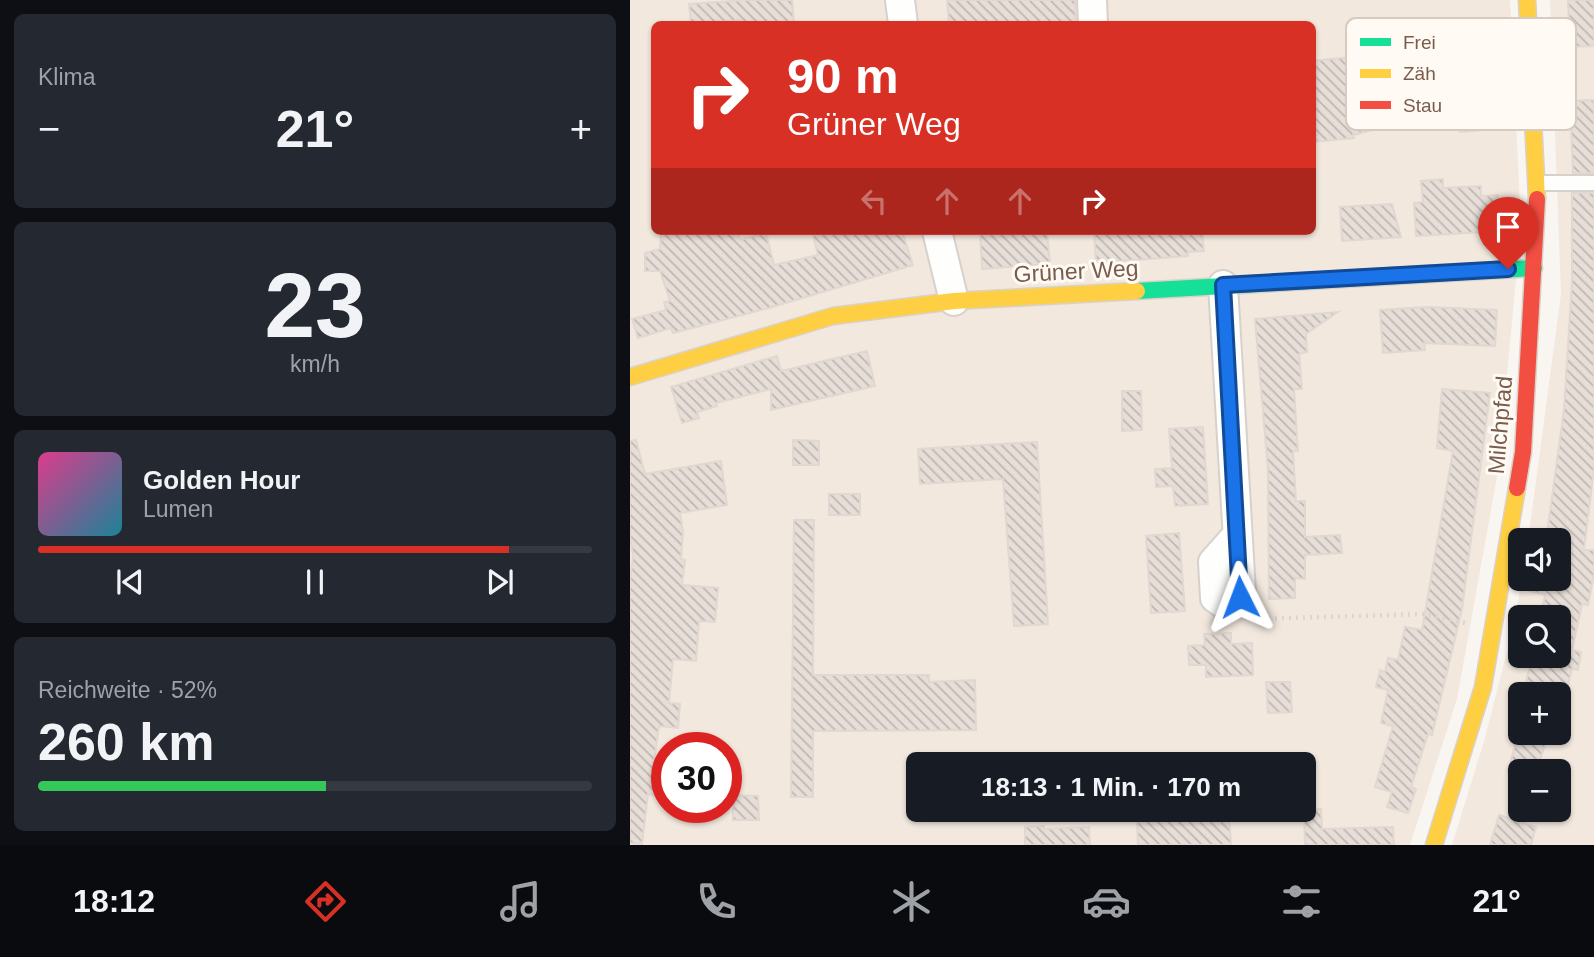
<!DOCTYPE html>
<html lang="de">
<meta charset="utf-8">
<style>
:root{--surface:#171b24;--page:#242831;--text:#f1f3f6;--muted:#9ea1a6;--line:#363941;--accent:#d93025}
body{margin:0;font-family:Arial,sans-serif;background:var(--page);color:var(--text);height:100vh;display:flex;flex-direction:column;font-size:26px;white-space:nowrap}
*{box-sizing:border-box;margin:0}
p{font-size:23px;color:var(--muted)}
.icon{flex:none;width:38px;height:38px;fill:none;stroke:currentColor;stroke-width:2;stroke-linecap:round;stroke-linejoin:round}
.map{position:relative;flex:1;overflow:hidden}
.panel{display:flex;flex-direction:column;gap:14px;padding:14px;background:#0d0f14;width:630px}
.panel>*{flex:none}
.guide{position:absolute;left:21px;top:21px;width:665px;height:214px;border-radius:10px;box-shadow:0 2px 5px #0004;background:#d93025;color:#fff;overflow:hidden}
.tools{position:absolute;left:878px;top:528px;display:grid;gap:14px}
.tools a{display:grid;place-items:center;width:63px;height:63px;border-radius:10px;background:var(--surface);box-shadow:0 2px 5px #0004;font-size:35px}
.speed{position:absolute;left:21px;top:732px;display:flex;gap:14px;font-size:35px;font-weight:700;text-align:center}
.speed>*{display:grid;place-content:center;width:91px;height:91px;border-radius:50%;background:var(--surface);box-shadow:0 2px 5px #0004;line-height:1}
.speed .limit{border:10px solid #d22;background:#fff;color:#111}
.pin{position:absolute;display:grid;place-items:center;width:60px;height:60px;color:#fff;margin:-72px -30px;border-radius:50% 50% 50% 0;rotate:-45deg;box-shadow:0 0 7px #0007}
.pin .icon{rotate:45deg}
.me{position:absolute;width:77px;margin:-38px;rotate:357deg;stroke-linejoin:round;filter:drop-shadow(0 0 5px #0008)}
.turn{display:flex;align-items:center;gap:24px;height:147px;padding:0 21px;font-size:32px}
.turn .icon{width:91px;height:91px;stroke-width:2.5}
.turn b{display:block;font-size:49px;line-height:60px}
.lanes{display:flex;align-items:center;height:66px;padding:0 21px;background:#0003;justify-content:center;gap:35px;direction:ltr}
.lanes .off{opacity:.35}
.big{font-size:52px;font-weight:600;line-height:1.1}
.panel .card{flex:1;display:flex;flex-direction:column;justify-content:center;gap:10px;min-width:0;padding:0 24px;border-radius:10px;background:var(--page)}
.panel .dial{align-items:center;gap:0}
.dial b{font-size:91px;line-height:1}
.song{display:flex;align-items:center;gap:21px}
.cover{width:84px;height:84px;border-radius:10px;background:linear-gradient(135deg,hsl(330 70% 55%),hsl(190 70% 35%))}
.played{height:7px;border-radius:4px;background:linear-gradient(90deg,var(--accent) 85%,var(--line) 85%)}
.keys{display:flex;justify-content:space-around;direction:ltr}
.heat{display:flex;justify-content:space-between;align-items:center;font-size:38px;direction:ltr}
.charge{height:10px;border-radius:5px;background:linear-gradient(90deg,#34c759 52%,var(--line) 0)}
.trip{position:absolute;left:276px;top:752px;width:410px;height:70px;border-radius:10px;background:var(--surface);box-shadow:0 2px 5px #0004;font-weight:600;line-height:70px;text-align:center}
.tabs{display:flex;height:112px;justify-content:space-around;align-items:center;background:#090b0e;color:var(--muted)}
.tabs .icon{width:49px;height:49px}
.tabs .current{color:var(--accent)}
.tabs b{font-size:32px;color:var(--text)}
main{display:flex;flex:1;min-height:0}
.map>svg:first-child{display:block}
.residential{fill:#f2e8de;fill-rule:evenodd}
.building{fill:url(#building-back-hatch);stroke:#e2d8d2;stroke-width:2}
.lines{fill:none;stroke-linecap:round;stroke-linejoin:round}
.lane-casing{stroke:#d7d1cb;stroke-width:18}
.street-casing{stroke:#d7d1cb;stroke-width:32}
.fast-casing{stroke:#d9d2cb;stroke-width:19}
.slow-casing{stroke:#d9d2cb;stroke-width:19}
.jam-casing{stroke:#d9d2cb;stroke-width:19}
.path{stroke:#dcd5d0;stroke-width:4.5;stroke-dasharray:2 5;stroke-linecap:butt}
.lane{stroke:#fefefd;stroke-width:14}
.street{stroke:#fefefd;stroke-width:28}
.fast{stroke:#16e098;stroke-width:16}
.slow{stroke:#ffcf43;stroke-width:16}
.jam{stroke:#f24e42;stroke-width:16}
.route-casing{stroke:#114b97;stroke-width:18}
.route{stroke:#1a73e8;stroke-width:12}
.labels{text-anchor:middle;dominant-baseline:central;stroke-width:6;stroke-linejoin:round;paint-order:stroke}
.street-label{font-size:23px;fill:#7a5c4d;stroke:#fffaf3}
.key{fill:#fffaf3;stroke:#d7cbc1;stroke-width:2}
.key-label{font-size:19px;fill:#7a5c4d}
</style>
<main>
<section class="panel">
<div class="card"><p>Klima</p>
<div class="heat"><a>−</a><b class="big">21°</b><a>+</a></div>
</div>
<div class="card dial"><b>23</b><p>km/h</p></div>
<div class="card">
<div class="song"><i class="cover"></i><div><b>Golden Hour</b><p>Lumen</p></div></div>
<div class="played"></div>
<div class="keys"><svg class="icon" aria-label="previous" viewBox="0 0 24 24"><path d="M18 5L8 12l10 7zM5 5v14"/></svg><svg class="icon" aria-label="pause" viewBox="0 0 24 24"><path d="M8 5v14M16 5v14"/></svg><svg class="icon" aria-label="next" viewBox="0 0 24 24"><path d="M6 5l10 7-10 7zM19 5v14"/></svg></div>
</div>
<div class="card"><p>Reichweite · 52%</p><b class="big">260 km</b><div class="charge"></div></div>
</section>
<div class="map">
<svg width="964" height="845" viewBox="0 0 964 845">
<defs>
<pattern id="building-back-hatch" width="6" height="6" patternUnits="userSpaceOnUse" patternTransform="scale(1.75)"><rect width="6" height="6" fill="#e6ded7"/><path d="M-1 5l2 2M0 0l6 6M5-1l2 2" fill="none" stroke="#bfb7b1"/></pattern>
</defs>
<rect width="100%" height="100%" fill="#f9f5f0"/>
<!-- residential -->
<g class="residential">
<path d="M0,0H880L891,226L868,471L827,699L780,845H0ZM24,24H682V231H24ZM37,747H96V807H37ZM289,765H674V810H289Z"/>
<path d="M920,0H964V845H822L855,738L884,624L892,579H929V541H898L931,294ZM891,618H929V656H891ZM891,695H929V733H891ZM891,772H929V810H891Z"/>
</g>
<!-- building -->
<g class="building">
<path d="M118,0H162L164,24H113L112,20L61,24L59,4Z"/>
<path d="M317,0H445L446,24H319Z"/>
<path d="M938,0H964V46L940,47Z"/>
<path d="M867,38L870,92L850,93L852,130L830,132L827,40Z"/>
<path d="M722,57L723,62L726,61L730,105L739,104L743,130L723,135L724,138L682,142V61Z"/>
<path d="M964,100V173H943L940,101Z"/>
<path d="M813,179V188L851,186V196L868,195L870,231L786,236L784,203L793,202L791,181Z"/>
<path d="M942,193H964V468L954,550H964V574L958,605L952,604L942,650L951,652L948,670L942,669L936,693L893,695L902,656H929V618H910L915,595L892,589L894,579H929V541H916L934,410L942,281Z"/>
<path d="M762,204L771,237L712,241L710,207Z"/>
<path d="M50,231H108L110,240L136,233L144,265L188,255L182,231H272L283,265L139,308L43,333L41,328L8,338L2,319L36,310L34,302L40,301L30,271H15V253L30,249L31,232L50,234Z"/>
<path d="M350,231H417L420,264L352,269Z"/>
<path d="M464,231H572L574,251L558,252V256L466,263Z"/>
<path d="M798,307L867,310L865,346L794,343L795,350L753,353L750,310Z"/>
<path d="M708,312L676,334L677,352L669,354L672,389H664L668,451H663L666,501H675V537L710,535L712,553L675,555V579L665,578V598L639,599L638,470L625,319Z"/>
<path d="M237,351L245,386L141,410V389L86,403L87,406L67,412L69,418L52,423L41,387L147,356L151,371Z"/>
<path d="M812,389L860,393L832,609L802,735L798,734L781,787L786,789L778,813L757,807L762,792L745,787L763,726L751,723L758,690L746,687L750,670L755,672L758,658L768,660L775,627L792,630L823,451L807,448Z"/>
<path d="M492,391H511L512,430L492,431Z"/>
<path d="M573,427L578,504L545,506L543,486L526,487L525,469L542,468L539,429Z"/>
<path d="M6,440L15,474L91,461L97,505L50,513L53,532L51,559L55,560L52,585L88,588L85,622L69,621L66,661L43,659L39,703L50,704L48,728L29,726L21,783L28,796L18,794L12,844L0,843V580L3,557L0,535V441Z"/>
<path d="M163,440L189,441V465H163Z"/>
<path d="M407,442L418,624L384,626L373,479L290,484L288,449Z"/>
<rect x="199" y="494" width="31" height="21"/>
<path d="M164,520H184L183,675H299V682L345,680L346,730L183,731V797H161Z"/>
<path d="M549,533L555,611L521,613L516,536Z"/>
<path d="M601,633V644L622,643L623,675L576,677V665H559L558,646L575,645L574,634Z"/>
<path d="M636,682H660L662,712L638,713Z"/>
<path d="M888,733H919L906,772H878Z"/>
<path d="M103,795L128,796L129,820H103Z"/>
<path d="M691,809L692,829L763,827L764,845H675L674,810Z"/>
<path d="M599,814L601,845H508L507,818Z"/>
<path d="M869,815L906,827L901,845H860Z"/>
<path d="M414,826V829L459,827L460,845H395V827Z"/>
</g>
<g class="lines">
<!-- lane casing -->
<g class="lane-casing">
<path id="lane" d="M908,183H964"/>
</g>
<!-- street casing -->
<g class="street-casing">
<g id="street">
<path d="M270,0L273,24"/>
<path d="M462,0L463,24"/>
<path d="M307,231L324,301"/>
<path d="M593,285L611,592L607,601L594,604L585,598L583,562L606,536"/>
</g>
</g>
<!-- fast casing -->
<g class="fast-casing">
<path id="fast" d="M507,291L904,268"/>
</g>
<!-- slow casing -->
<g class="slow-casing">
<g id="slow">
<path d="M897,0L907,199"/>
<path d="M0,377L203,316L324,301L507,291"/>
<path d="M804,845L853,687L887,488"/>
</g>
</g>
<!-- jam casing -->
<g class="jam-casing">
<path id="jam" d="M887,488L893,452L907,199"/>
</g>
<!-- path -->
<path class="path" d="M624,619L794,614L835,623"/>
<!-- lane -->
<use href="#lane" class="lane"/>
<!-- street -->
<use href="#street" class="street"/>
<!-- fast -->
<use href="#fast" class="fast"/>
<!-- slow -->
<use href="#slow" class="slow"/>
<!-- jam -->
<use href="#jam" class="jam"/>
</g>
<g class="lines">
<!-- route casing -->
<g class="route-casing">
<path id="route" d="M610,597L593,285L878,269"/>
</g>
<!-- route -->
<use href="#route" class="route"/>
</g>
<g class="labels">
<!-- street labels -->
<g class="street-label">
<text transform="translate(446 271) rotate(-3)">Grüner Weg</text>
<text transform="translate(870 425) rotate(-85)">Milchpfad</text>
</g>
</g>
<!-- legend -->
<rect x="716" y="18" width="230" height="112" rx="10" class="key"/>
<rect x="730" y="38" width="31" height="8" fill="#16e098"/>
<rect x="730" y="69" width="31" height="9" fill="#ffcf43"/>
<rect x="730" y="101" width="31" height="8" fill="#f24e42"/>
<g class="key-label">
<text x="773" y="49">Frei</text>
<text x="773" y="80">Zäh</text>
<text x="773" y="112">Stau</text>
</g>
</svg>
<div class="tools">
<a><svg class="icon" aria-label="sound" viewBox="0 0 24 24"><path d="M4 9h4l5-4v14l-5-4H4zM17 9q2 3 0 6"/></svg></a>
<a><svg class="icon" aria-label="search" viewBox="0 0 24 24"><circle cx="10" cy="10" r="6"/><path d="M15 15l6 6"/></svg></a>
<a>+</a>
<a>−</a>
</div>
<div class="speed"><div class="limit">30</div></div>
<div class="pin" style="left:878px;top:269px;background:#d93025"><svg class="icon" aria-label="arrive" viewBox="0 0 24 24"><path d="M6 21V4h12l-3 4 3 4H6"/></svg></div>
<svg class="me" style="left:610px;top:597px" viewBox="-20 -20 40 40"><path d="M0-17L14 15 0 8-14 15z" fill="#1a73e8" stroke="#fff" stroke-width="4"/></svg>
<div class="trip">18:13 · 1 Min. · 170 m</div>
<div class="guide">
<div class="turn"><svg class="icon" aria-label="right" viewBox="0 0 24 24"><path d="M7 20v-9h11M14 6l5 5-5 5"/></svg><div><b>90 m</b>Grüner Weg</div></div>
<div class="lanes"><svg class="icon off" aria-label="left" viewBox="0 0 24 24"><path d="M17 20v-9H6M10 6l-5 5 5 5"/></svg><svg class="icon off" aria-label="ahead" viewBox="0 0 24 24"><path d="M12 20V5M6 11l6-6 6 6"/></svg><svg class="icon off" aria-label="ahead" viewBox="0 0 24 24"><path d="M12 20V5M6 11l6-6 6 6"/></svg><svg class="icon" aria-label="right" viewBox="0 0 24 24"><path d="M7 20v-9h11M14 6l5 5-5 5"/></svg></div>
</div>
</div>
</main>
<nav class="tabs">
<b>18:12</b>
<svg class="icon current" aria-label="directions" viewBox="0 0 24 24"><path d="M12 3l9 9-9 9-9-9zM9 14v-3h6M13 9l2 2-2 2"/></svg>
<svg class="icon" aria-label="music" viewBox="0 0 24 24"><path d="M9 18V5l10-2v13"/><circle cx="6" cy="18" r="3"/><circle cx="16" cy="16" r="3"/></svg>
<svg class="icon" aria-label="phone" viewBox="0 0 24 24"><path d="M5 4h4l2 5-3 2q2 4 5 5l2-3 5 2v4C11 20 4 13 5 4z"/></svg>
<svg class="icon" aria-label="climate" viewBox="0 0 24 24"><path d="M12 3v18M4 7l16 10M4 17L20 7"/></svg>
<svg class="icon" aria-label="car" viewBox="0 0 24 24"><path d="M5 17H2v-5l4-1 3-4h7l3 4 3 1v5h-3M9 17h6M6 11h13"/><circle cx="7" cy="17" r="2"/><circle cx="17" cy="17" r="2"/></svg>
<svg class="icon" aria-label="filters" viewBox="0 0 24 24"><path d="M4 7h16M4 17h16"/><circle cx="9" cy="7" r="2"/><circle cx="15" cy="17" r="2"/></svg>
<b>21°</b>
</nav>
